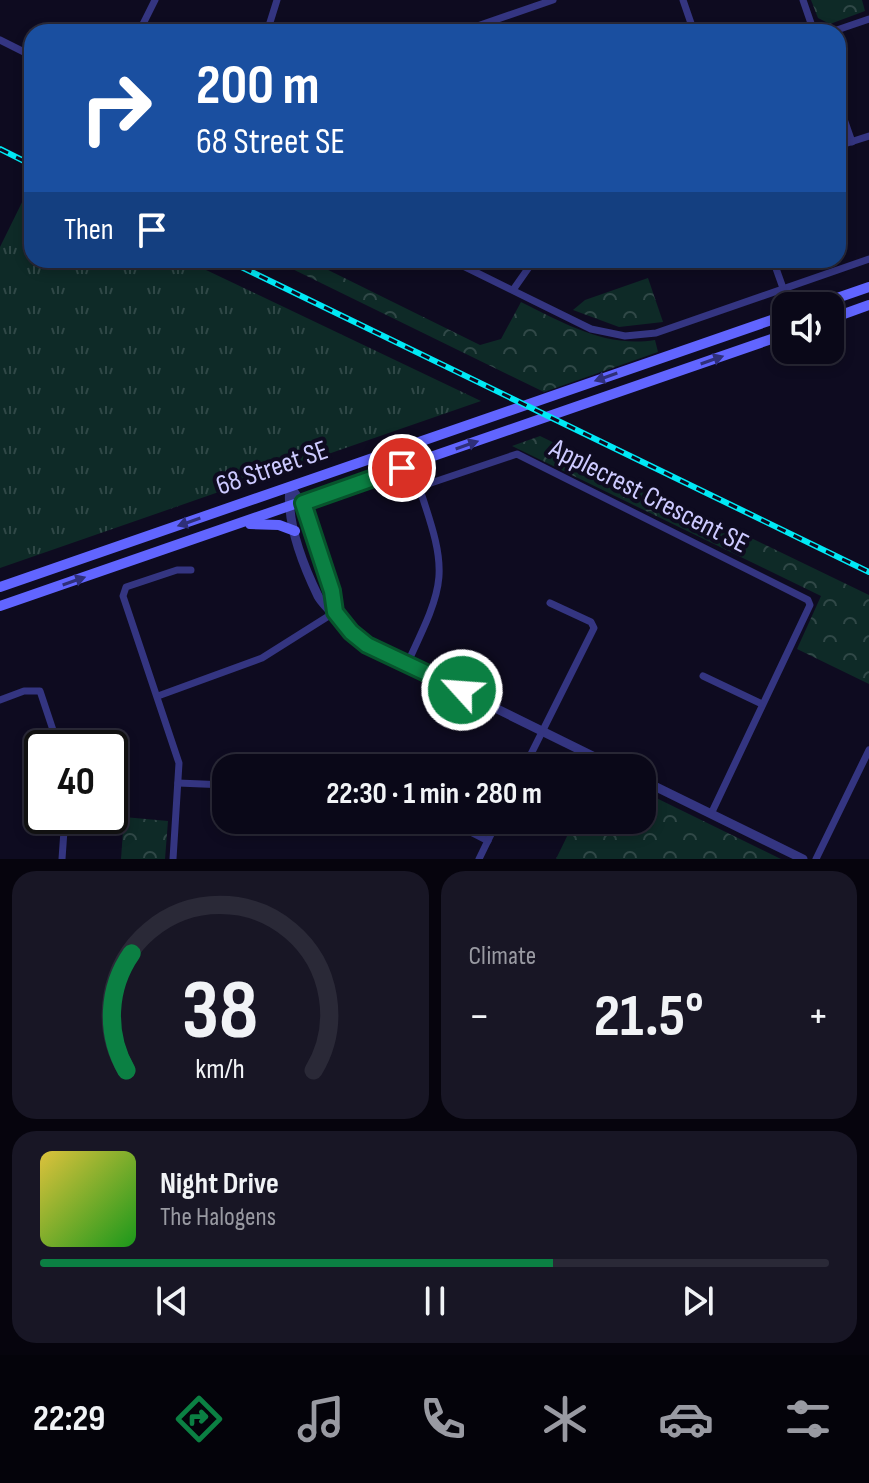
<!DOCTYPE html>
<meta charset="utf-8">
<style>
:root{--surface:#0a0818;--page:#181625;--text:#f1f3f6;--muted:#999aa2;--line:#2a2937;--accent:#0b8043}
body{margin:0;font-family:"Sofia Sans Condensed",sans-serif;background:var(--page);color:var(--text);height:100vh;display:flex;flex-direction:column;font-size:30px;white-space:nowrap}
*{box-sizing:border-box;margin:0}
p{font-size:26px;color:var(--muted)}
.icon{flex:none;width:44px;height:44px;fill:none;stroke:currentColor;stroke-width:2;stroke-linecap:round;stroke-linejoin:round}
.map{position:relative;height:859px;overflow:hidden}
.side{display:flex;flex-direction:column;gap:12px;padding:12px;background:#06040d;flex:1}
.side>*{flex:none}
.hud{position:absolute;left:24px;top:24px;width:822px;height:244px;border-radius:24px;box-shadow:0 4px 12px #0003,0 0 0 2px var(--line);background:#1a4fa0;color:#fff;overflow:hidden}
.controls{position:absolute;left:772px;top:292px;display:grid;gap:16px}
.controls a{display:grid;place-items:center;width:72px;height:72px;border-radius:16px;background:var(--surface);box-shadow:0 4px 12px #0003,0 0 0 2px var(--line);font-size:40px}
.speed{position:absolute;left:24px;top:730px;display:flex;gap:16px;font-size:40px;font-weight:700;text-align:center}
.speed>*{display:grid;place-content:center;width:104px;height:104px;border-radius:50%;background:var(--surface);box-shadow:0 4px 12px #0003,0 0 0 2px var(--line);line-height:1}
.speed .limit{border:4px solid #111;border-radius:12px;background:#fff;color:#111}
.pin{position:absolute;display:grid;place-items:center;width:68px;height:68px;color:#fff;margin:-34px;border:4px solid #fff;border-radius:50%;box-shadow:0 2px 8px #0007}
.me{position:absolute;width:88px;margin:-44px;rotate:296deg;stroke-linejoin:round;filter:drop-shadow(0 0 6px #0008)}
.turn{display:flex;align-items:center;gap:28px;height:168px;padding:0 40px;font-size:36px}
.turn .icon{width:104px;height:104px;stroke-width:2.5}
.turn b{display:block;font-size:56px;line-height:68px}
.then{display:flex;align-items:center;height:76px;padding:0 40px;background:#0003;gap:16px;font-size:30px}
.big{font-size:60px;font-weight:700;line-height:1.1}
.side .card{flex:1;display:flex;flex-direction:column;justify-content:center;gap:12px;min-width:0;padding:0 28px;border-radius:24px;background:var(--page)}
.side .dial{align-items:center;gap:0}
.dial svg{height:208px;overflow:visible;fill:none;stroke:var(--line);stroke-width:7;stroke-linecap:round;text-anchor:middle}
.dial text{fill:var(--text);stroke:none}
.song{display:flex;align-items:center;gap:24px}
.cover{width:96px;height:96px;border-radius:12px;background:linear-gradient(135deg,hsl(50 70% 55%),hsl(120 70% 35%))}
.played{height:8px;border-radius:4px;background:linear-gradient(90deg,var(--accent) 65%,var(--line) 65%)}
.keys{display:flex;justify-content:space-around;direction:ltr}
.heat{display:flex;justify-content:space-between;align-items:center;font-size:44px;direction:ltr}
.side .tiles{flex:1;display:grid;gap:12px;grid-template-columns:1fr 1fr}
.card:last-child{grid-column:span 2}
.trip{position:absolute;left:212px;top:754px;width:444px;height:80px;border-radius:24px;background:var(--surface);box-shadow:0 4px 12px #0003,0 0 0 2px var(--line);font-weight:700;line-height:80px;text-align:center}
.tabs{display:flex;height:128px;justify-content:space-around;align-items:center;background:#04030a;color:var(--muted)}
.tabs .icon{width:56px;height:56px}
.tabs .selected{color:var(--accent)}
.tabs b{font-size:36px;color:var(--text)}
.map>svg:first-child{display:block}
.grass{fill:url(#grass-tufts)}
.park{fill:url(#park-crowns)}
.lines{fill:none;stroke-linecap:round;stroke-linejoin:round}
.minor{stroke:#343581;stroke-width:7}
.tertiary{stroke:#343581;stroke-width:9}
.secondary{stroke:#6165ff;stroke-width:10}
.rail-casing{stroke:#00e9f5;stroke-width:6}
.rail{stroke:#0e0b20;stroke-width:3;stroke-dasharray:9;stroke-linecap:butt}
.oneway{fill:#2f2f79}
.route-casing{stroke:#07532c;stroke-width:20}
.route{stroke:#0b8043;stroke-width:14}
.labels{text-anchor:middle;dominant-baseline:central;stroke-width:8;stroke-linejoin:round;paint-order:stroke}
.street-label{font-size:28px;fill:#cdcaff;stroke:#0e0b20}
</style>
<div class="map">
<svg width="869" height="859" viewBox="0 0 869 859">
<defs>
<pattern id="grass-tufts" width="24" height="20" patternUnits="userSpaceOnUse" patternTransform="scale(2)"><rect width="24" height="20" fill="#0e2a27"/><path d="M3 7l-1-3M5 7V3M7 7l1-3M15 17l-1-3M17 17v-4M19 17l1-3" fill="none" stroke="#304847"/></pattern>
<pattern id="park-crowns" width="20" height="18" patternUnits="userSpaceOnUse" patternTransform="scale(2)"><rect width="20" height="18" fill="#0e2a27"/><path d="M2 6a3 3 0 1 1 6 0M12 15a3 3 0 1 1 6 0" fill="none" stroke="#304847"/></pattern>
</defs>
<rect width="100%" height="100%" fill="#0e0b20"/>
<!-- grass -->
<path class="grass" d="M30,186L32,260H185L481,401L0,568V247Z"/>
<!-- park -->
<g class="park">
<path d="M811,0H862L865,11L830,24L818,18Z"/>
<path d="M274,260H308L480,345L501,339L521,302C564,323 605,348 655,340L658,352L544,392Z"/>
<path d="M648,278L663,322L619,327L573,310L585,300Z"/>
<path d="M540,436L869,595V684L797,649L821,596L512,446Z"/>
<path d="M642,791L781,859H556L575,820H642Z"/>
<path d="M124,817L168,821L165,859H121Z"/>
</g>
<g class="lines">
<!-- minor -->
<g class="minor">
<path d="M683,0L694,32"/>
<path d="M803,0L814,32"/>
<path d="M139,32L155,0"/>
<path d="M267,32L277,0"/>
<path d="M460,32L553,0"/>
<path d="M831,32L869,19"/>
<path d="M0,40L32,56"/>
<path d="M838,102L852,142"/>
<path d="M838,146L869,136"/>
<path d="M451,260L591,329L625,336L656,333L869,259"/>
<path d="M773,260L783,288"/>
<path d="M513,290L534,260"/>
<path d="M407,664C446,581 449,575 419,487L517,454L808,600L810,605L711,814"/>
<path d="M703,676L762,704"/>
<path d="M158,696L262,658L335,612"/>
<path d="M0,700L24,691H40L59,748"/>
<path d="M298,768L321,759"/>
<path d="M524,768L594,628L591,622L550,603"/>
<path d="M178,783L226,785"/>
<path d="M447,820L488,841"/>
<path d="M62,859L65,816"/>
<path d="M173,859L179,763L123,596L126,587L177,570H191"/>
<path d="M479,859L498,820"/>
<path d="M816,859L869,750"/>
</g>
<!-- tertiary -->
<g class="tertiary">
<path d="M290,487C286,521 303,565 318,596C324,607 356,636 367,645L617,768"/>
<path d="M290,487C316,518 329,572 335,612"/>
<path d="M642,780L803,859"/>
</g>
<!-- secondary -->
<g class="secondary">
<path d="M814,306L869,287"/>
<path d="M830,319L869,305"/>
<path d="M250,524L279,525L295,531"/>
<path d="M0,587L786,315"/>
<path d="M0,606L786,334"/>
</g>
<!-- rail casing -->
<g class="rail-casing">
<g id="rail">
<path d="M0,149L32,165"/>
<path d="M227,260L869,572"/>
</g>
</g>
<!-- rail -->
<use href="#rail" class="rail"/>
</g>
<!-- one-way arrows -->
<defs><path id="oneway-solid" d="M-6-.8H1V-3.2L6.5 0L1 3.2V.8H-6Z" transform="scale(2)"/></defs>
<g class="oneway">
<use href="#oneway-solid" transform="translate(712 360) rotate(-19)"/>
<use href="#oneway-solid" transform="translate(606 377) rotate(161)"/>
<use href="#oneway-solid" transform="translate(467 445) rotate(-19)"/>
<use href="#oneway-solid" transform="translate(189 522) rotate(161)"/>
<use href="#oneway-solid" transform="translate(74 581) rotate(-19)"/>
</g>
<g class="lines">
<!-- route casing -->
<g class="route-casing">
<path id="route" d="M402,468L303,503L332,591L335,612L351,632L367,645L462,690"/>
</g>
<!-- route -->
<use href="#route" class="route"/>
</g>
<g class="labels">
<!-- street labels -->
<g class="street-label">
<text transform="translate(272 468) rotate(-19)">68 Street SE</text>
<text transform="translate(649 496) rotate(27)">Applecrest Crescent SE</text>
</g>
</g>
</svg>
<div class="controls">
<a><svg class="icon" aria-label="sound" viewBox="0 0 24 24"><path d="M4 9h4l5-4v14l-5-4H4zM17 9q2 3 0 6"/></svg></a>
</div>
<div class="speed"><div class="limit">40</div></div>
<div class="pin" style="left:402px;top:468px;background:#d93025"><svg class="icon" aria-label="arrive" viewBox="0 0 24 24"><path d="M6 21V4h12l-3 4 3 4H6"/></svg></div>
<svg class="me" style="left:462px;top:690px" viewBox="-20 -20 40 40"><circle r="17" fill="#0b8043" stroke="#fff" stroke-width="3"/><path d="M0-11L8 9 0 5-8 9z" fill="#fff"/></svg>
<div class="trip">22:30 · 1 min · 280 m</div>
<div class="hud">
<div class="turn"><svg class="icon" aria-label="right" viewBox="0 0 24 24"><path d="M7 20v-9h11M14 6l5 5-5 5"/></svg><div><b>200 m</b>68 Street SE</div></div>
<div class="then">Then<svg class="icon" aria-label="arrive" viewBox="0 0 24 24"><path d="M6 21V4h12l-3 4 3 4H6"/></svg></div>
</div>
</div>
<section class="side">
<div class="tiles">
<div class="card dial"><svg viewBox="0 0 100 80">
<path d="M14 69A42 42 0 1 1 86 69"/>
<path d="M14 69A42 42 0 0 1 16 24" stroke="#0b8043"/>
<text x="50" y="56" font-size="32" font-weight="700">38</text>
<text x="50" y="72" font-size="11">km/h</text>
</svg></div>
<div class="card"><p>Climate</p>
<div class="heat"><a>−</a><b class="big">21.5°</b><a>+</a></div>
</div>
<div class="card">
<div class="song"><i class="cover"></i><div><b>Night Drive</b><p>The Halogens</p></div></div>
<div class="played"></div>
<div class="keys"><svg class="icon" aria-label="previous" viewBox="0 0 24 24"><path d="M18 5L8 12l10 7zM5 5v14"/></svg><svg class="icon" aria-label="pause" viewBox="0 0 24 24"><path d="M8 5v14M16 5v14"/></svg><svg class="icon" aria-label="next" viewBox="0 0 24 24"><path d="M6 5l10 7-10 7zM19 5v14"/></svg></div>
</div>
</div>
</section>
<nav class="tabs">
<b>22:29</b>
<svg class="icon selected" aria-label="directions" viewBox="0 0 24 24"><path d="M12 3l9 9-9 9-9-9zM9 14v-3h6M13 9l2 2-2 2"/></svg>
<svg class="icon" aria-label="music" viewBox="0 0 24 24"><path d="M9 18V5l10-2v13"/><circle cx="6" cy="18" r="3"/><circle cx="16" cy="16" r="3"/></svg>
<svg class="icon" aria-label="phone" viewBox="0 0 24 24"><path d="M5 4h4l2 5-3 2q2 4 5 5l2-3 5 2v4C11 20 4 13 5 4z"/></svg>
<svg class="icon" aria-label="climate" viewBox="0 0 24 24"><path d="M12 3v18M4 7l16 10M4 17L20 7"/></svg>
<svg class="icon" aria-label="car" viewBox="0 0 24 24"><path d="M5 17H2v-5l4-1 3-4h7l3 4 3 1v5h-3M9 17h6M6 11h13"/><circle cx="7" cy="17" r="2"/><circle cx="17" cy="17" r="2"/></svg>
<svg class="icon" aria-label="filters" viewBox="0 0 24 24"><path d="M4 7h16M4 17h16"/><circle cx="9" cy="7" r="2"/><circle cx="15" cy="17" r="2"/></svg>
</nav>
